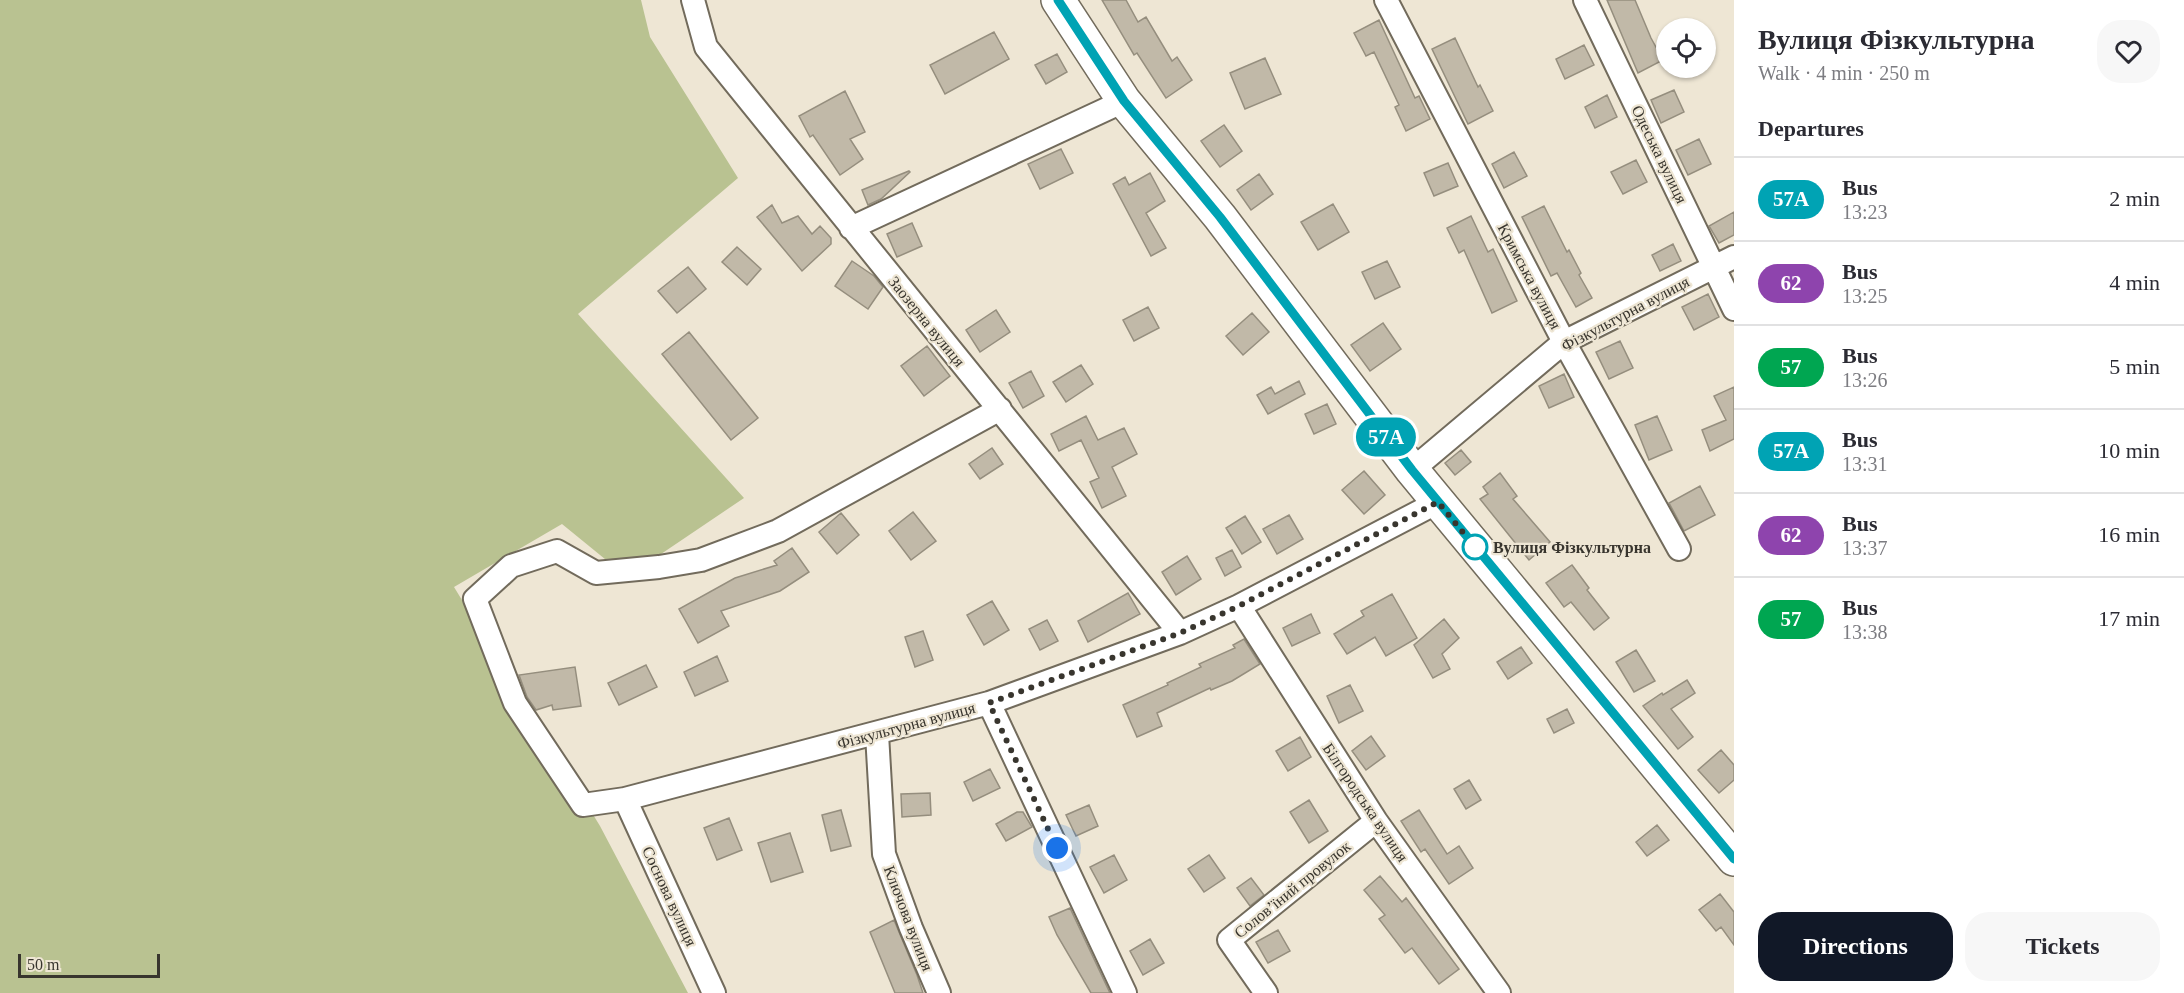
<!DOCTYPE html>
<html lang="en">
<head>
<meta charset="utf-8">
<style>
  body { margin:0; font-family:Georgia,serif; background:#f7f7f7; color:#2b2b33; height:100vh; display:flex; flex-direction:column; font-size:22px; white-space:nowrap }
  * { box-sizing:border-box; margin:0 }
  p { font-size:20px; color:#7c7c81 }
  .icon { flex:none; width:33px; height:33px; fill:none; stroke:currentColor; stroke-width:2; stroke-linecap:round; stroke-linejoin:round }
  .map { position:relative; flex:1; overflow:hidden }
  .drawer { display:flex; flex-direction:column; background:#fff; width:450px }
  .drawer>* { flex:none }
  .badge { padding:0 12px; border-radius:20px; font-size:21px; line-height:39px }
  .buttons { position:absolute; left:1656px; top:18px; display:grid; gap:12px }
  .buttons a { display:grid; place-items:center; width:60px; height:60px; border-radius:50%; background:#fff; box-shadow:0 2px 4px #0004; font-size:30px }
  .scale { position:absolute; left:18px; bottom:15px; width:142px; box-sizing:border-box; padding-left:6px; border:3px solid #38352e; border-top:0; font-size:16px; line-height:21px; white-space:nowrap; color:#38352e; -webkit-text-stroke:4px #eee6d4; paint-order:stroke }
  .you { position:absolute; width:30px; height:30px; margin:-15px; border:4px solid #fff; border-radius:50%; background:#1a73e8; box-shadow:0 0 0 9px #1a73e833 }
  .map>.badge { position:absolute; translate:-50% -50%; box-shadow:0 0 0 3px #fff }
  h2 { padding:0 24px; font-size:22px; line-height:54px }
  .round { display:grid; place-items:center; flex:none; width:63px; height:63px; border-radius:24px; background:#f7f7f7 }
  .overview { display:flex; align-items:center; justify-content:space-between; height:102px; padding:0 24px }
  h1 { font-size:28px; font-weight:600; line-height:45px }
  .primary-button { display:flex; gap:12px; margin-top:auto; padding:12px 24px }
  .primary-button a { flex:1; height:69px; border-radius:24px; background:#111827; color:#fff; font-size:24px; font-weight:600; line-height:69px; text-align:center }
  .primary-button a+a { background:#f7f7f7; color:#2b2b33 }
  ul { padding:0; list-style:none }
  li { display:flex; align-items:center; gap:18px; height:84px; padding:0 24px; border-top:2px solid #e1e1e2 }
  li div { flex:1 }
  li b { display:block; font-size:22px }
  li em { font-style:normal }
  li .badge { min-width:66px; font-weight:700; text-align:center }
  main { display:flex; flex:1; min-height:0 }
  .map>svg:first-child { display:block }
</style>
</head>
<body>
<main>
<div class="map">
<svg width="1734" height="993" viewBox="0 0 1734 993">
  <rect width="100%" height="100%" fill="#eee6d4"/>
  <!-- green -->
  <path fill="#b9c291" d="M0,0H641L650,37L738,178L578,314L744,498L627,577L562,524L454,587L600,826L688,993H0Z"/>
  <!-- building -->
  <path fill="#c1b9a8" stroke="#958e7e" stroke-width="1.5" d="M1102,0H1126L1138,22L1146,17L1172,61L1177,57L1192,80L1166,98L1137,53L1134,55Z
    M1607,0H1635L1651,38L1663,60L1638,73Z
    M1379,20L1415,98L1419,96L1430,119L1406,131L1395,107L1399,105L1374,52L1366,56L1354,33Z
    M994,32L1009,59L945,94L930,65Z
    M1455,38L1478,87L1480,85L1493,111L1468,124L1432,49Z
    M1584,45L1594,65L1565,79L1556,59Z
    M1057,54L1067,72L1046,84L1035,65Z
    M1265,58L1281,94L1245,109L1230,73Z
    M1674,90L1684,112L1661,123L1651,100Z
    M845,91L865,132L850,139L863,159L840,175L813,135L810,137L799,116Z
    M1607,95L1617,117L1595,128L1585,107Z
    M1224,125L1242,151L1220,167L1201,141Z
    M1699,139L1711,164L1688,175L1676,150Z
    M1061,149L1073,173L1040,189L1028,164Z
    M1514,152L1527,176L1504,188L1492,164Z
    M1636,160L1647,182L1623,194L1611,172Z
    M1448,163L1458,186L1434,196L1424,173Z
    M909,171L910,172L881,199L868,205L862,190Z
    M1150,173L1165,201L1146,213L1166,248L1151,256L1113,184L1125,177L1129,185Z
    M1259,174L1273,194L1251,210L1237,190Z
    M1333,204L1349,232L1318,250L1301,222Z
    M772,205L782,223L798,216L812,234L820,226L831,238V244L802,271L757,217Z
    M1544,206L1567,252L1569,250L1581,273L1579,275L1592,298L1576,307L1557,273L1551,276L1522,217Z
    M1734,212V235L1719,243L1709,226Z
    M1471,216L1488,252L1493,249L1517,301L1492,313L1464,250L1459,253L1447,228Z
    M912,223L922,246L897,257L887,234Z
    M1673,244L1681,261L1660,271L1652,255Z
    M737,247L761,269L747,285L722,262Z
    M852,261L874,276L883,287L868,309L835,286Z
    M1387,261L1400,287L1375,299L1362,272Z
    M688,267L706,289L677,313L658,291Z
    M1708,294L1719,317L1694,330L1682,307Z
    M1148,307L1159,328L1134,341L1123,320Z
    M996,310L1010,332L980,352L966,330Z
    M1252,313L1269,332L1243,355L1226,336Z
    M1383,323L1401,349L1370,371L1351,345Z
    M689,332L758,418L731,440L662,354Z
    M1620,341L1633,368L1609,379L1596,352Z
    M927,346L950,376L924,396L901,366Z
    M1081,365L1093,384L1066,402L1053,382Z
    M1031,371L1044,396L1023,408L1009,383Z
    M1564,374L1574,397L1549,408L1539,386Z
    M1299,381L1305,394L1268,414L1257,395L1271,387L1275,394Z
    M1734,387V439L1710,451L1702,430L1726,420L1714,396Z
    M1327,404L1336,424L1314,434L1305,414Z
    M1086,416L1098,440L1124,428L1137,454L1112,467L1126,496L1102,508L1090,482L1099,478L1081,440L1059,451L1051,434Z
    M1657,416L1672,450L1649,460L1635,425Z
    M992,448L1003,464L980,479L969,464Z
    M1461,450L1471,462L1455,475L1445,463Z
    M1364,471L1385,495L1364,514L1342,490Z
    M1500,473L1517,496L1513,499L1550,542L1529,560L1480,499L1488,494L1483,487Z
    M1700,486L1715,515L1684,531L1669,503Z
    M913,512L936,541L911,560L889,531Z
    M841,513L859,535L837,554L819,532Z
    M1289,515L1303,539L1277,554L1263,529Z
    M1245,516L1261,542L1242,554L1226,528Z
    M792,548L809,572L780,591L721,611L729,626L698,643L679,609L735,578L777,565L774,561Z
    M1232,550L1241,567L1225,576L1216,558Z
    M1187,556L1201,579L1176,595L1162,572Z
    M1572,565L1589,588L1587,590L1609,618L1594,630L1571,602L1564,607L1546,583Z
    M1128,593L1140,614L1088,642L1078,621Z
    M1392,594L1417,638L1386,656L1375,637L1347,654L1334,634L1364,616L1361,611Z
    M992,601L1009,630L984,645L967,615Z
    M1311,614L1320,633L1292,646L1283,628Z
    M1444,619L1459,638L1442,654L1450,669L1433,678L1414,645Z
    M1047,620L1058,641L1040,650L1029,629Z
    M923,631L933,660L915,667L905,637Z
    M1244,639L1260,664L1232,681L1211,690L1210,688L1157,713L1162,726L1137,737L1123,705L1168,685L1167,683L1201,667L1199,664L1235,648L1233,645Z
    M1521,647L1532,663L1508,679L1497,662Z
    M1636,650L1655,681L1634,692L1616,662Z
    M717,656L728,681L695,696L684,672Z
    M646,665L657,687L619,705L608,683Z
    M575,667L581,706L553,710L552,705L536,710L527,697L519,675Z
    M1687,680L1695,693L1671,709L1693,737L1678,749L1643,706L1662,693L1663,695Z
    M1350,685L1363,711L1339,723L1327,696Z
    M1567,709L1574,723L1554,733L1547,719Z
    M1371,736L1385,756L1366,770L1352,751Z
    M1300,737L1311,757L1288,771L1276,751Z
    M1721,750L1734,765V780L1719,793L1698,770Z
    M990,769L1000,788L973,801L964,782Z
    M1469,780L1481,800L1466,809L1454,789Z
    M930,793L931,815L902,817L901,794Z
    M1309,800L1328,831L1309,843L1290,812Z
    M1089,805L1098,826L1076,836L1066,815Z
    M841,810L851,846L831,851L822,815Z
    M1419,810L1447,854L1459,846L1473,868L1449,884L1425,849L1421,852L1401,821Z
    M1017,812H1023L1032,827L1006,841L996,824Z
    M729,818L742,850L717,860L704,828Z
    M1657,825L1669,840L1647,856L1636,842Z
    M790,833L803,872L771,882L758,843Z
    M1114,855L1127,880L1104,893L1090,867Z
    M1209,855L1225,878L1204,892L1188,869Z
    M1380,876L1402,902L1406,898L1459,969L1439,984L1412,948L1405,953L1379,919L1385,915L1364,890Z
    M1251,878L1264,895L1250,906L1237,888Z
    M1720,894L1734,912V945L1721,927L1716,931L1699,910Z
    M1070,908L1110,993H1091L1057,935L1049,917Z
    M894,920L917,975L923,993H895L870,932Z
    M1278,930L1290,951L1268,963L1256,942Z
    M1150,939L1164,963L1143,975L1130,951Z"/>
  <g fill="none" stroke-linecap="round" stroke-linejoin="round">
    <!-- street casing -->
    <g stroke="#726b5c" stroke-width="26">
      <path id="street" d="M693,0L706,47L1180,633
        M1386,0L1564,342L1679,549
        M1585,0L1734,309
        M851,228L1124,101
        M1000,409L778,531L701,560L659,567L596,573L557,551L511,566L475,599L515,703L583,805L625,799L989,703L1180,633L1239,606L1438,502
        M1412,470L1564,342L1734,257
        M1239,606L1376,821L1499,993
        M989,703L1125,993
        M877,734L884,854L911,928L939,993
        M625,799L714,993
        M1266,993L1229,940L1376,821"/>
    </g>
    <!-- secondary casing -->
    <g stroke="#726b5c" stroke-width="36">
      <path id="secondary" d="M1058,0L1124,101L1220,217L1412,470L1734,859"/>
    </g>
    <!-- street -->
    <use href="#street" stroke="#fff" stroke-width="22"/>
    <!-- secondary -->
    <use href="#secondary" stroke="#fff" stroke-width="33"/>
  </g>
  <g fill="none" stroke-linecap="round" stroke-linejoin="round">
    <!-- line casing -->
    <g stroke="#fff" stroke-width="14">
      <path id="line" d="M1058,0L1124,101L1220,217L1412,470L1734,859"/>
    </g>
    <!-- line -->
    <use href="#line" stroke="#00a3b4" stroke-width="9"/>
    <!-- walk -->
    <path stroke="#38352e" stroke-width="6" stroke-dasharray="0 10.8" d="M1057,848L989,703L1180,633L1239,606L1438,502L1475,547"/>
  </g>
  <!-- markers -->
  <circle fill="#fff" stroke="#00a3b4" stroke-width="3" cx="1475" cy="547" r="12"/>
  <g text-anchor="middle" stroke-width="4.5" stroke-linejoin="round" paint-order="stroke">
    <!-- street labels -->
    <g font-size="16" fill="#38352e" stroke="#eee6d4">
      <text transform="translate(1660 154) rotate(64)" y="6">Одеська вулиця</text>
      <text transform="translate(1530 276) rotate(62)" y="6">Кримська вулиця</text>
      <text transform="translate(1625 313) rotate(-28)" y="6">Фізкультурна вулиця</text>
      <text transform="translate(927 321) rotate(51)" y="6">Заозерна вулиця</text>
      <text transform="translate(906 725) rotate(-15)" y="6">Фізкультурна вулиця</text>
      <text transform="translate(1366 802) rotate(56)" y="6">Білгородська вулиця</text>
      <text transform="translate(1292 889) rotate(-39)" y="6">Соловʼїний провулок</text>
      <text transform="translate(670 896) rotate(65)" y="6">Соснова вулиця</text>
      <text transform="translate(909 918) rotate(69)" y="6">Ключова вулиця</text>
    </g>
    <!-- stop labels -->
    <g font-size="16" font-weight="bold" fill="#38352e" stroke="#eee6d4" text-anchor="start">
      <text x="1493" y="553">Вулиця Фізкультурна</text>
    </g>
  </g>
</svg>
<div class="buttons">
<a><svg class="icon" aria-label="locate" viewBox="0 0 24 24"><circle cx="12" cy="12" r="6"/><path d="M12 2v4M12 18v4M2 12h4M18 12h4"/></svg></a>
</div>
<div class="scale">50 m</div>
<div class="you" style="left:1057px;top:848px"></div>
<b class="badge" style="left:1386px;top:437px;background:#00a3b4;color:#fff">57А</b>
</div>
<section class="drawer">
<div class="overview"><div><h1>Вулиця Фізкультурна</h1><p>Walk · 4 min · 250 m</p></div><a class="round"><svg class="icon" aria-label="heart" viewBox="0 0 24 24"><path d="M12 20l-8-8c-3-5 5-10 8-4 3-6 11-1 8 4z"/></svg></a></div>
<h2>Departures</h2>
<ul>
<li><span class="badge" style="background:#00a3b4;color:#fff">57А</span><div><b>Bus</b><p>13:23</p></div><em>2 min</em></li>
<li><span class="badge" style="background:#8e44ad;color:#fff">62</span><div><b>Bus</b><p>13:25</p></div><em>4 min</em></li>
<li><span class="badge" style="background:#00a651;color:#fff">57</span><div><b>Bus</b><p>13:26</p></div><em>5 min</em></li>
<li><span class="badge" style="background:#00a3b4;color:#fff">57А</span><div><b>Bus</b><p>13:31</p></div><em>10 min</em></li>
<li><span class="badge" style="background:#8e44ad;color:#fff">62</span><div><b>Bus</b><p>13:37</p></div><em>16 min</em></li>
<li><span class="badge" style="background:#00a651;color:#fff">57</span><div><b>Bus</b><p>13:38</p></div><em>17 min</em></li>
</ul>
<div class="primary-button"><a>Directions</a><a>Tickets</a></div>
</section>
</main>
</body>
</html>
